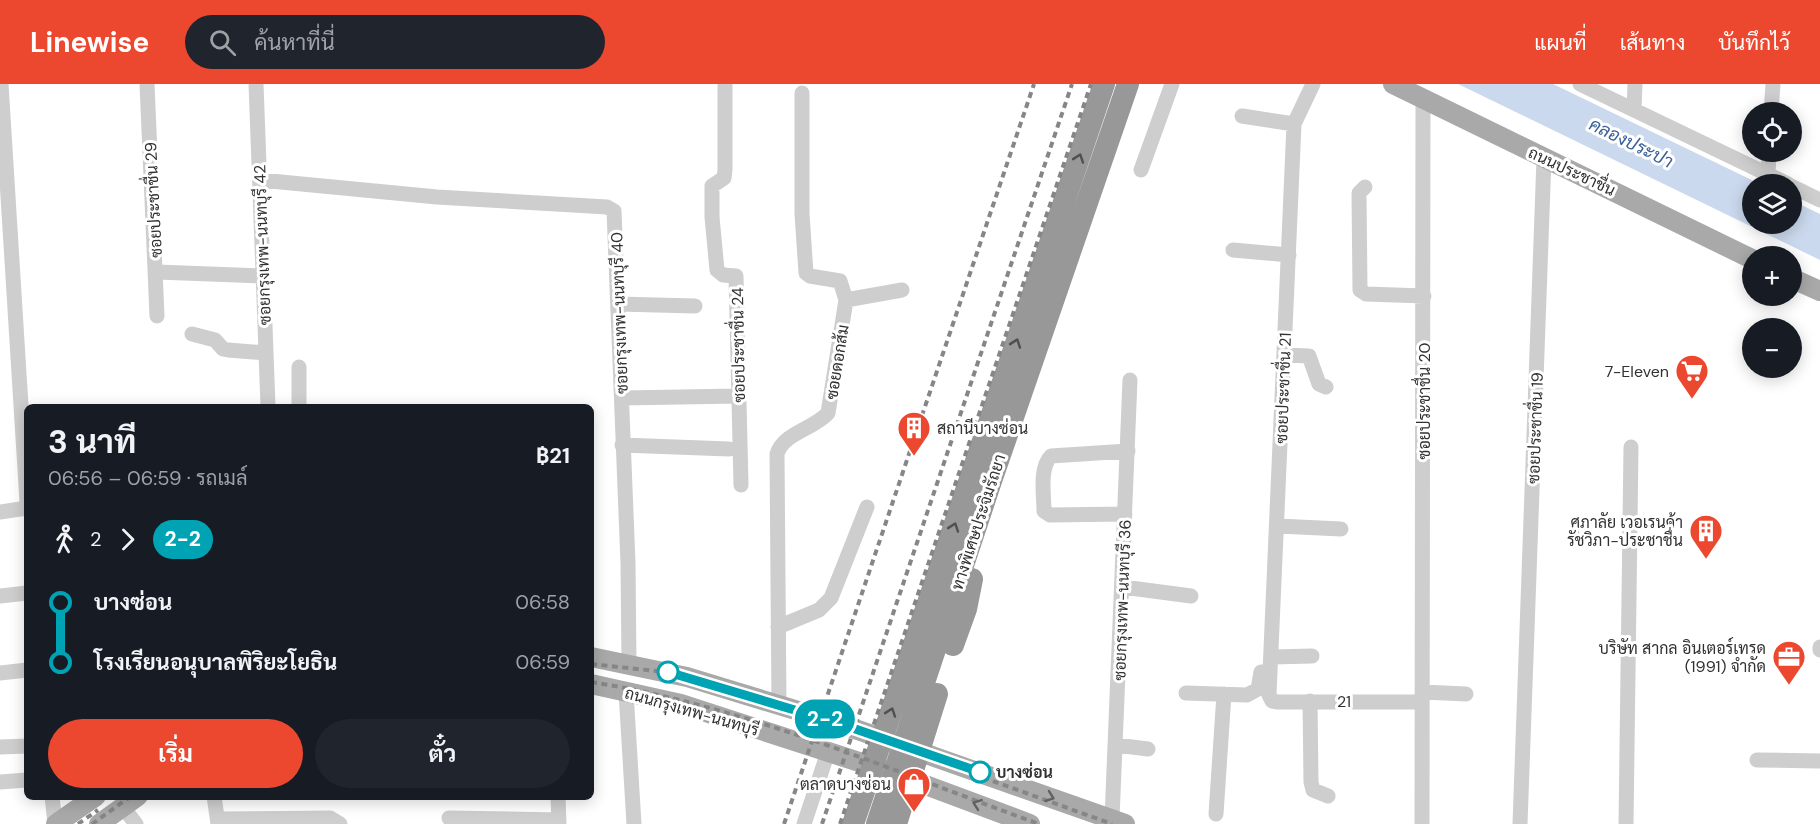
<!DOCTYPE html>
<html lang="th">
<head>
<meta charset="utf-8">
<style>
  body { margin:0; font-family:"DM Sans",Sarabun,sans-serif; background:#20242c; color:#f1f3f6; height:100vh; display:flex; flex-direction:column; font-size:22px; white-space:nowrap }
  * { box-sizing:border-box; margin:0 }
  p { font-size:20px; color:#9ea1a6 }
  .icon { flex:none; width:33px; height:33px; fill:none; stroke:currentColor; stroke-width:2; stroke-linecap:round; stroke-linejoin:round }
  .map { position:relative; flex:1; overflow:hidden }
  .side { position:absolute; left:24px; top:320px; width:570px; height:396px; display:flex; flex-direction:column; background:#171b24; border-radius:9px; box-shadow:0 3px 15px #0003 }
  .side>* { flex:none }
  .badge { padding:0 12px; border-radius:20px; font-size:21px; line-height:39px }
  .tools { position:absolute; left:1742px; top:18px; display:grid; gap:12px }
  .tools a { display:grid; place-items:center; width:60px; height:60px; border-radius:50%; background:#171b24; box-shadow:0 3px 15px #0003; font-size:30px }
  .map>.badge { position:absolute; translate:-50% -50%; box-shadow:0 0 0 3px #fff }
  .legs { display:flex; align-items:center; gap:9px; height:66px; padding:0 24px; font-size:20px }
  .legs p { margin-inline-start:auto }
  .summary { display:flex; align-items:center; justify-content:space-between; height:102px; padding:0 24px }
  h1 { font-size:33px; font-weight:700; line-height:45px }
  .primary-button { display:flex; gap:12px; margin-top:auto; padding:12px 24px }
  .primary-button a { flex:1; height:69px; border-radius:36px; background:#ec472f; color:#fff; font-size:24px; font-weight:700; line-height:69px; text-align:center }
  .primary-button a+a { background:#20242c; color:#f1f3f6 }
  ul { padding:0 24px; list-style:none }
  li { display:flex; align-items:center; gap:21px; height:60px; font-size:22px }
  li i { display:grid; place-items:center; width:9px; height:100%; margin:0 8px; background:currentColor }
  li i::after { content:''; width:15px; height:15px; margin:-8px; border:4px solid; border-radius:50%; background:#171b24 }
  li p { margin-inline-start:auto }
  li:first-child i { background:linear-gradient(#0000 50%,currentColor 0) }
  li:last-child i { background:linear-gradient(currentColor 50%,#0000 0) }
  header { display:flex; align-items:center; gap:36px; box-sizing:border-box; height:84px; padding:0 30px; background:#ec472f; color:#fff }
  header strong { font-size:28px }
  nav { display:flex; gap:33px; margin-inline-start:auto; font-size:21px }
  .search { width:420px; height:54px; background:#20242c; display:flex; align-items:center; gap:15px; box-sizing:border-box; padding:0 21px; border-radius:33px; color:#9ea1a6; font-size:22px }
  .map>svg:first-child { display:block }
</style>
</head>
<body>
<header>
<strong>Linewise</strong>
<div class="search"><svg class="icon" aria-label="search" viewBox="0 0 24 24"><circle cx="10" cy="10" r="6"/><path d="M15 15l6 6"/></svg>ค้นหาที่นี่</div>
<nav><a>แผนที่</a><a>เส้นทาง</a><a>บันทึกไว้</a></nav>
</header>
<div class="map">
<svg width="1820" height="740" viewBox="0 0 1820 740">
  <rect width="100%" height="100%" fill="#fff"/>
  <!-- water -->
  <path fill="#cbd9ee" d="M1458,0H1553L1760,100H1752V140H1791V116L1820,130V176Z"/>
  <g fill="none" stroke-linecap="round" stroke-linejoin="round">
    <!-- minor -->
    <path stroke="#cecece" stroke-width="15" d="M1,0L27,418
      M147,0L157,232
      M256,0L268,322
      M725,0V86L724,94L712,102V133L717,186L723,191L736,192L741,401
      M1313,0L1294,40L1269,611L1272,617L1278,618H1422
      M1580,0L1788,100
      M1634,26L1635,0
      M1771,28L1773,0
      M1242,32L1294,40
      M1141,86L1172,0
      M1768,91L1769,68
      M260,96L437,113L607,123L614,127L628,479L629,580
      M1791,102L1820,116
      M1365,103L1359,109L1360,206L1366,210L1424,212
      M1233,166L1289,171
      M157,188L263,192
      M846,216L902,206
      M618,220L695,222
      M192,250L215,256L223,265L228,266L266,269
      M1285,271L1309,272L1319,300L1326,303
      M622,314L739,312
      M299,322V283
      M622,361L729,365
      M0,428L27,424
      M1125,430L1050,431L1044,427C1044,411 1039,384 1051,372L1128,367
      M1278,442L1341,445
      M1123,503L1191,512
      M0,512L27,509
      M778,543L819,526L831,514L867,423
      M1820,563V566
      M1272,573L1312,572
      M0,589L27,586
      M626,608L634,740
      M1423,608L1466,610
      M1186,609L1247,611L1258,605L1261,588H1267
      M1310,617L1311,698L1313,706L1328,712
      M779,621L777,370C783,349 814,345 828,329L846,216L840,197L810,192L806,189L802,130V9
      M1116,661L1148,665
      M0,663L27,662
      M1757,676L1820,677
      M0,698L27,696
      M52,712L55,740
      M214,712L218,740
      M558,712L559,740
      M123,723L136,740
      M1216,730L1224,610
      M449,734L558,736
      M218,735L330,734L340,740
      M1112,735L1130,296
      M804,740L828,668
      M1422,740L1423,16
      M1520,740L1544,74
      M1626,740L1631,363"/>
    <!-- major -->
    <path stroke="#a9a9a9" stroke-width="20" d="M1393,0L1752,175
      M1791,194L1820,207
      M591,573L687,593L838,639L1125,740
      M591,600L681,620L896,690L1030,740
      M56,740L96,712
      M99,740L138,712"/>
    <!-- highway -->
    <path stroke="#989898" stroke-width="22" d="M953,561L966,525L972,495
      M853,740L1104,0
      M877,740L992,394L1128,0
      M896,740L937,610"/>
    <!-- rail -->
    <path stroke="#868686" stroke-width="4" stroke-dasharray="6 4.5" stroke-linecap="butt" d="M591,580L656,587L782,621L1112,740
      M591,598C746,622 892,687 1039,740
      M78,740L98,726
      M92,740L131,712
      M784,740L1034,0
      M822,740L1072,0
      M840,740L1091,0"/>
  </g>
  <!-- one-way arrows -->
  <defs><path id="oneway-chevron" d="M-2-3.5L2.5 0L-2 3.5" fill="none" stroke-width="1.6" stroke-linecap="round" stroke-linejoin="round" transform="scale(1.5)"/></defs>
  <g stroke="#505050">
    <use href="#oneway-chevron" transform="translate(1079 74) rotate(-71)"/>
    <use href="#oneway-chevron" transform="translate(1016 259) rotate(-71)"/>
    <use href="#oneway-chevron" transform="translate(954 443) rotate(-71)"/>
    <use href="#oneway-chevron" transform="translate(891 628) rotate(-71)"/>
  </g>
  <g stroke="#616161">
    <use href="#oneway-chevron" transform="translate(1050 713) rotate(20)"/>
    <use href="#oneway-chevron" transform="translate(977 720) rotate(-160)"/>
  </g>
  <g fill="none" stroke-linecap="round" stroke-linejoin="round">
    <!-- line-1 casing -->
    <g stroke="#fff" stroke-width="14">
      <path id="line-1" d="M668,588L838,639L980,688"/>
    </g>
    <!-- line-1 -->
    <use href="#line-1" stroke="#00a3b4" stroke-width="9"/>
  </g>
  <!-- icons -->
  <defs>
    <g id="supermarket-pin" transform="scale(1.725)"><path d="M0 17L-7.5 6A9.5 9.5 0 1 1 7.5 6Z" fill="#ec472f" stroke="#fff"/><path d="M-6-5.5h2.5l.6 2H6L4.5 2H-2.5L-4.4-4H-6ZM-1.5 3.2a1.3 1.3 0 1 0 .1 0ZM3 3.2a1.3 1.3 0 1 0 .1 0Z" fill="#fff"/></g>
    <g id="building-pin" transform="scale(1.725)"><path d="M0 17L-7.5 6A9.5 9.5 0 1 1 7.5 6Z" fill="#ec472f" stroke="#fff"/><path d="M-4-6H4V6H1V3H-1V6H-4ZM-2.5-4.3h1.7v1.8h-1.7ZM.8-4.3h1.7v1.8H.8ZM-2.5-1h1.7V.8h-1.7ZM.8-1h1.7V.8H.8Z" fill="#fff"/></g>
    <g id="office-pin" transform="scale(1.725)"><path d="M0 17L-7.5 6A9.5 9.5 0 1 1 7.5 6Z" fill="#ec472f" stroke="#fff"/><path d="M-6-3h4V-5.5h4V-3h4V5H-6ZM-1-4.5V-3h2v-1.5ZM-6 0V1H6V0Z" fill="#fff"/></g>
    <g id="shop-pin" transform="scale(1.725)"><path d="M0 17L-7.5 6A9.5 9.5 0 1 1 7.5 6Z" fill="#ec472f" stroke="#fff"/><path d="M-5-2.5h2.3a2.7 3.5 0 0 1 5.4 0H5L5.5 6h-11ZM-1.5-2.5h3a1.5 2.3 0 0 0-3 0Z" fill="#fff"/></g>
  </defs>
  <g fill-rule="evenodd">
    <use href="#supermarket-pin" x="1692" y="287"/>
    <use href="#building-pin" x="914" y="344"/>
    <use href="#building-pin" x="1706" y="447"/>
    <use href="#office-pin" x="1789" y="573"/>
    <use href="#shop-pin" x="914" y="700"/>
  </g>
  <!-- markers -->
  <g fill="#fff" stroke="#00a3b4" stroke-width="3">
    <circle cx="668" cy="588" r="10"/>
    <circle cx="980" cy="688" r="10"/>
  </g>
  <g text-anchor="middle" stroke-width="6" stroke-linejoin="round" paint-order="stroke">
    <!-- street labels -->
    <g font-size="16" fill="#313131" stroke="#fff">
      <text transform="translate(1572 87) rotate(25)" y="6">ถนนประชาชื่น</text>
      <text transform="translate(153 116) rotate(-93)" y="6">ซอยประชาชื่น 29</text>
      <text transform="translate(262 161) rotate(-92)" y="6">ซอยกรุงเทพ-นนทบุรี 42</text>
      <text transform="translate(619 229) rotate(-92)" y="6">ซอยกรุงเทพ-นนทบุรี 40</text>
      <text transform="translate(738 261) rotate(-91)" y="6">ซอยประชาชื่น 24</text>
      <text transform="translate(837 278) rotate(-81)" y="6">ซอยดอกส้ม</text>
      <text transform="translate(1283 304) rotate(-88)" y="6">ซอยประชาชื่น 21</text>
      <text transform="translate(1424 317) rotate(-90)" y="6">ซอยประชาชื่น 20</text>
      <text transform="translate(1535 344) rotate(-88)" y="6">ซอยประชาชื่น 19</text>
      <text transform="translate(978 438) rotate(-72)" y="6">ทางพิเศษประจิมรัถยา</text>
      <text transform="translate(1122 516) rotate(-88)" y="6">ซอยกรุงเทพ-นนทบุรี 36</text>
      <text x="1344" y="623">21</text>
      <text transform="translate(692 627) rotate(16)" y="6">ถนนกรุงเทพ-นนทบุรี</text>
    </g>
    <!-- poi labels -->
    <g font-size="16" fill="#313131" stroke="#fff" text-anchor="end">
      <text x="1669" y="293">7-Eleven</text>
      <text x="937" y="350" text-anchor="start">สถานีบางซ่อน</text>
      <text x="1683" y="444">ศุภาลัย เวอเรนด้า<tspan x="1683" dy="18">รัชวิภา-ประชาชื่น</tspan></text>
      <text x="1766" y="570">บริษัท สากล อินเตอร์เทรด<tspan x="1766" dy="18">(1991) จำกัด</tspan></text>
      <text x="891" y="706">ตลาดบางซ่อน</text>
    </g>
    <!-- stop labels -->
    <g font-size="16" font-weight="bold" fill="#313131" stroke="#fff" text-anchor="start">
      <text x="996" y="694">บางซ่อน</text>
    </g>
    <!-- water labels -->
    <g font-size="18" font-style="italic" fill="#3b6197" stroke="#fff">
      <text transform="translate(1631 59) rotate(26)" y="6">คลองประปา</text>
    </g>
  </g>
</svg>
<div class="tools">
<a><svg class="icon" aria-label="locate" viewBox="0 0 24 24"><circle cx="12" cy="12" r="6"/><path d="M12 2v4M12 18v4M2 12h4M18 12h4"/></svg></a>
<a><svg class="icon" aria-label="layers" viewBox="0 0 24 24"><path d="M12 4l9 5-9 5-9-5zM3 14l9 5 9-5"/></svg></a>
<a>+</a>
<a>−</a>
</div>
<b class="badge" style="left:825px;top:635px;background:#00a3b4;color:#fff">2-2</b>
<section class="side">
<div class="summary"><div><h1>3 นาที</h1><p>06:56 – 06:59 · รถเมล์</p></div><b>฿21</b></div>
<div class="legs"><svg class="icon" aria-label="walk" viewBox="0 0 24 24"><circle cx="13" cy="4" r="2"/><path d="M13 8l-2 6 4 7M11 14l-3 7M7 12l3-4h3l4 4"/></svg>2<svg class="icon" aria-label="forward" viewBox="0 0 24 24"><path d="M9 5l7 7-7 7"/></svg><b class="badge" style="background:#00a3b4;color:#fff">2-2</b></div>
<ul>
<li><i style="color:#00a3b4"></i><b>บางซ่อน</b><p>06:58</p></li>
<li><i style="color:#00a3b4"></i><b>โรงเรียนอนุบาลพิริยะโยธิน</b><p>06:59</p></li>
</ul>
<div class="primary-button"><a>เริ่ม</a><a>ตั๋ว</a></div>
</section>
</div>
</body>
</html>
